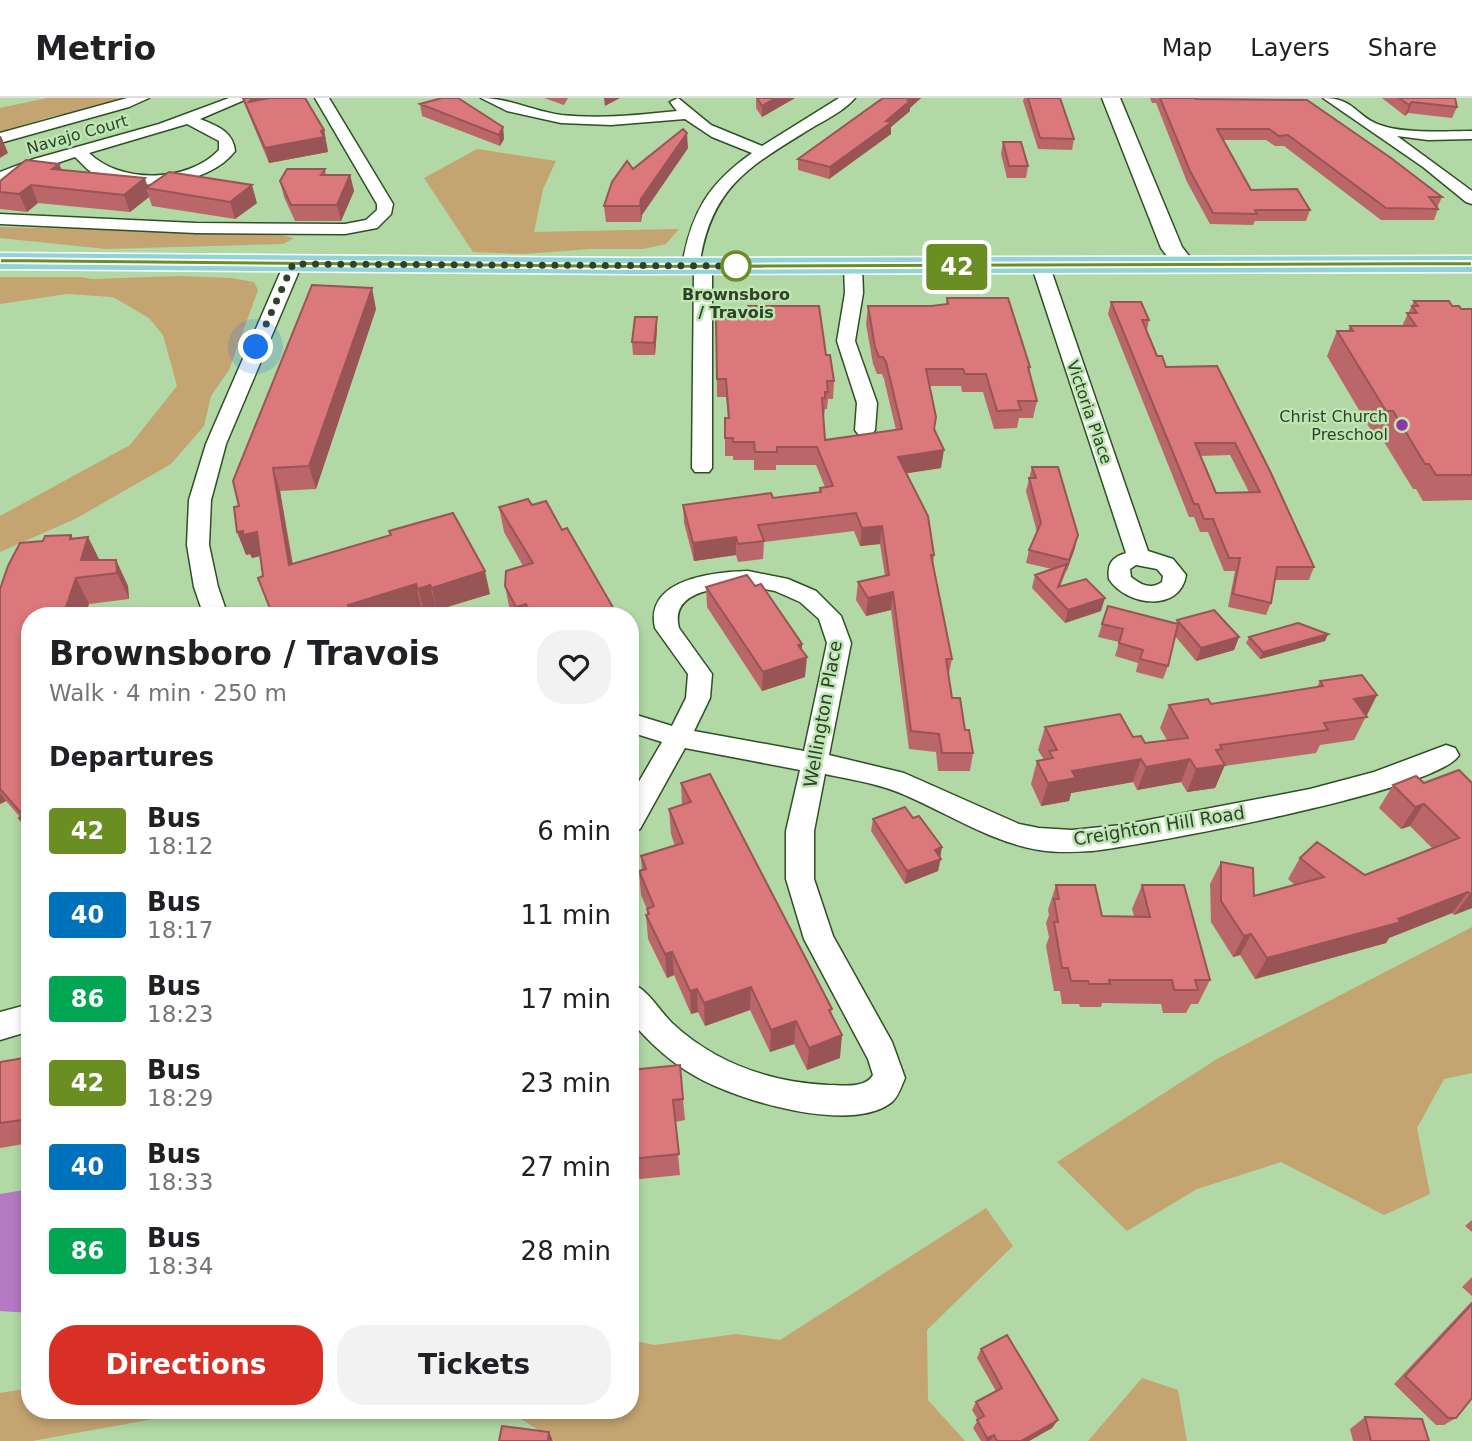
<!DOCTYPE html>
<html lang="en">
<head>
<meta charset="utf-8">
<style>
  body { margin:0; font-family:"DejaVu Sans",sans-serif; background:#f2f2f2; color:#202124; height:100vh; display:flex; flex-direction:column; font-size:26px; white-space:nowrap }
  * { box-sizing:border-box; margin:0 }
  p { font-size:23px; color:#757577 }
  .icon { flex:none; width:38px; height:38px; fill:none; stroke:currentColor; stroke-width:2; stroke-linecap:round; stroke-linejoin:round }
  .map { position:relative; flex:1; overflow:hidden }
  .panel { position:absolute; left:21px; top:509px; width:618px; height:812px; display:flex; flex-direction:column; background:#fff; border-radius:28px; box-shadow:0 4px 10px #0003 }
  .panel>* { flex:none }
  .badge { padding:0 14px; border-radius:5px; font-size:24px; line-height:46px }
  .you { position:absolute; width:35px; height:35px; margin:-18px; border:5px solid #fff; border-radius:50%; background:#1a73e8; box-shadow:0 0 0 10px #1a73e833 }
  .map>.badge { position:absolute; translate:-50% -50%; box-shadow:0 0 0 4px #fff }
  h2 { padding:0 28px; font-size:26px; line-height:63px }
  .round { display:grid; place-items:center; flex:none; width:74px; height:74px; border-radius:28px; background:#f2f2f2 }
  .summary { display:flex; align-items:center; justify-content:space-between; height:119px; padding:0 28px }
  h1 { font-size:33px; font-weight:700; line-height:52px }
  .cta { display:flex; gap:14px; margin-top:auto; padding:14px 28px }
  .cta a { flex:1; height:80px; border-radius:28px; background:#d93025; color:#fff; font-size:28px; font-weight:700; line-height:80px; text-align:center }
  .cta a+a { background:#f2f2f2; color:#202124 }
  ul { padding:0; list-style:none }
  li { display:flex; align-items:center; gap:21px; height:84px; padding:0 28px }
  li div { flex:1 }
  li b { display:block; font-size:26px }
  li em { font-style:normal }
  li .badge { min-width:77px; font-weight:700; text-align:center }
  header { display:flex; align-items:center; gap:42px; box-sizing:border-box; height:98px; padding:0 35px; background:#fff; border-bottom:2px solid #e0e0e0 }
  header strong { font-size:33px }
  nav { display:flex; gap:38px; margin-inline-start:auto; font-size:24px }
  .map>svg:first-child { display:block }
</style>
</head>
<body>
<header>
<strong>Metrio</strong>
<nav><a>Map</a><a>Layers</a><a>Share</a></nav>
</header>
<div class="map">
<svg width="1472" height="1343" viewBox="0 0 1472 1343">
  <rect width="100%" height="100%" fill="#b1d8a5"/>
  <!-- green -->
  <path fill="#c4a471" d="M47,0H132L102,10L53,18L0,34V10Z
    M477,51L556,63L543,91L534,134L679,131L666,146L643,151H590L523,156L473,154L424,80Z
    M0,129L277,136L294,140L283,146L106,151L0,140Z
    M180,178L231,180L254,184L258,192L229,272L211,298L204,328L171,366L75,421L0,454V418L130,347L177,288L163,237L149,220L113,199L67,196L0,206V179H80L93,181Z
    M1472,829V975L1444,981L1417,1030L1430,1096L1384,1117L1281,1064L1197,1091L1127,1133L1057,1064L1217,961Z
    M986,1110L1013,1148L927,1232L928,1302L965,1343H555L509,1313L630,1312V1242L655,1247L736,1236L780,1242Z
    M1142,1280L1178,1292L1187,1343H1088Z
    M30,1290V1312L198,1313L32,1343H0V1295Z"/>
  <!-- water -->
  <path fill="#b379c3" d="M30,1091V1215L0,1213V1096Z"/>
  <g fill="none" stroke-linecap="round" stroke-linejoin="round">
    <!-- minor casing -->
    <g stroke="#2e5024" stroke-width="3">
      <path id="minor" d="M127,0H149L129,9L0,45V35Z
        M229,0H249L200,21C217,28 233,33 235,53C208,89 129,96 91,74C85,70 80,63 75,59L0,84V74L34,61L159,26ZM187,26L219,43V52C187,85 121,86 89,55Z
        M315,0H329L393,106L391,116L377,130L345,136L196,135L0,126V116L196,125L345,126L366,122L377,112V106Z
        M481,0C509,0 533,13 561,17C600,21 639,17 677,13L670,4L678,0L711,27L762,48L839,0H855C844,13 825,22 810,31C750,68 712,88 700,163L709,164L712,168V370L709,374H695L692,370L694,172H685L682,168C691,115 708,86 752,55L712,39L685,21L611,27L561,25L507,13Z
        M1323,0C1355,0 1355,18 1380,27C1403,36 1447,33 1472,33V41L1428,42L1397,38L1472,93V106L1466,104L1423,69Z
        M293,161L302,166L226,346L211,402L209,447L218,489L228,518H204L194,489L187,447L189,402L206,346L284,166Z
        M853,164L862,169L863,195L855,243L877,305L875,332L872,336H858L855,332L857,305L837,243L845,195L844,169Z
        M1041,164L1050,169L1148,453L1173,461L1186,477C1180,515 1126,508 1109,481C1107,466 1112,459 1126,455L1032,169ZM1136,467L1157,471L1163,478L1162,484C1151,492 1141,487 1131,479L1130,471Z
        M748,473L788,481L816,493L841,518L851,545L829,657L904,675L1019,726L1039,730L1072,732L1122,727L1310,691L1374,674L1446,647L1455,650L1459,657C1439,693 1144,747 1092,753C1075,754 1057,755 1039,752C991,744 951,717 907,698C881,686 853,682 825,676L814,733V781L833,838L892,944L905,980C902,987 898,999 892,1004C851,1037 736,1002 695,978C670,964 649,944 630,922V885C648,891 658,911 672,925C715,965 770,984 828,987C842,987 865,991 873,977L868,961L804,841L786,781V733L800,672L685,650L640,731L630,734V699L662,644L630,634V615L672,628L686,600L688,576L655,530C644,480 716,474 748,473ZM748,488L775,493L800,504L819,521L827,545L804,653L694,633L710,600L712,576L679,530C669,491 723,489 748,488Z
        M30,906V933L0,942V914Z"/>
    </g>
    <!-- tertiary casing -->
    <g stroke="#2e5024" stroke-width="3">
      <path id="tertiary" d="M1102,0H1120L1182,149L1197,168L1194,173H1178L1161,150Z"/>
    </g>
    <!-- primary casing -->
    <g stroke="#fff" stroke-width="3">
      <path id="primary" d="M0,155L630,160L1472,158V174L630,176L0,171Z"/>
    </g>
    <!-- minor -->
    <use href="#minor" fill="#fff" fill-rule="evenodd"/>
    <!-- tertiary -->
    <use href="#tertiary" fill="#fff" fill-rule="evenodd"/>
    <!-- primary -->
    <use href="#primary" fill="#90d4d6" fill-rule="evenodd"/>
  </g>
  <!-- wall -->
  <path fill="#bb676a" fill-rule="evenodd" d="M242,0H305L324,32L328,54L269,65Z
    M544,0H568L564,7Z
    M756,0H795L762,19L756,10Z
    M883,0H921L910,10V13L891,29V36L829,81L798,72V61Z
    M1024,0H1060L1074,41L1072,52L1038,51L1023,3Z
    M1150,0L1307,2L1442,99L1437,110L1438,111L1434,122H1381L1284,48H1275L1266,42H1223L1251,92L1310,112L1306,123H1255L1253,127L1210,126L1187,84L1156,5H1152Z
    M1382,0H1455L1457,9L1452,20L1408,15L1405,18Z
    M420,6L503,29L504,41L500,48L422,18Z
    M1003,44L1028,68L1026,80H1007L1001,56Z
    M688,50L642,117L641,124H606L604,108L633,71Z
    M59,66L62,72L148,89L257,105L235,121L152,108L149,99L130,114L38,105L27,114L0,111V83Z
    M325,71L326,77H350L354,93L341,123H295L284,99L280,83Z
    M947,200L1030,269L1029,274L1037,303L1033,320H1019L1017,330L994,331L983,294H962L961,288H930L936,319L934,332L941,370L906,375L934,457L933,467L952,561L948,579L952,600L965,632L973,655L970,673H938L936,654L909,651L891,512L866,518L856,502L858,484L885,478L880,446L860,448L854,433L764,444L763,461L738,464L736,457L694,463L684,425L683,407L773,400L819,394L820,390L825,389L816,367H776V372H754V362H733V358H725V320H728L726,299H717L716,221L826,257L834,283L833,301H828L827,311H825L824,318H823L825,342L896,332L884,281L882,276H877L873,266L866,226L868,208H931L946,206Z
    M1414,203L1452,208L1461,211H1472V402L1423,403L1416,391H1413L1381,339H1375L1327,258L1337,233H1348L1350,228H1402Z
    M1111,204L1149,222L1147,232L1157,258L1166,269L1217,268L1314,469L1309,482H1275L1271,505L1266,517L1228,509L1235,473H1224L1208,434H1200L1194,419H1189L1108,216ZM1230,357L1249,394L1216,395L1200,358Z
    M376,211L316,391L280,393L293,466L390,437L389,433L490,496L437,512L436,509L424,513L421,509L391,518H272L263,478L260,458L252,460L250,456L246,457L239,408Z
    M657,219V231L655,257H633L632,244Z
    M1032,369L1075,450L1060,489L1101,513L1065,525L1032,490L1035,477L1052,471L1026,465L1029,452L1037,434L1026,393Z
    M532,407L562,432L618,518H512L510,513L505,488L523,468L504,434L499,409Z
    M71,437L73,441L88,439L99,462H116L128,488L129,501L89,506L30,518V736L19,720L20,719L6,703L0,706V491L43,443Z
    M755,488L802,546V553L805,579L762,593L707,509L706,489Z
    M1108,508L1176,525L1177,522L1239,539L1234,552L1196,563L1175,538L1168,568L1163,581L1136,574L1138,565L1115,558L1119,544L1098,539Z
    M1328,536L1325,543L1260,561L1246,545L1249,539Z
    M1320,583L1377,597L1354,642L1320,647L1316,655L1224,668L1215,690L1187,694L1181,684L1137,692L1133,684L1071,695L1069,703L1041,708L1031,686L1037,663L1044,662L1038,652L1045,629L1133,639L1145,645L1167,642L1160,630L1169,607L1211,606L1317,589Z
    M1459,672L1472,810L1454,817L1452,815L1389,840L1386,845L1255,881L1240,857L1233,859L1211,824L1210,786L1221,764L1254,798L1295,787L1288,781L1300,760L1365,777L1433,751L1410,728L1401,731L1379,710L1393,687L1424,685Z
    M681,685L832,911L831,915L840,960L807,972L794,946L770,954L750,912L705,928L698,914L691,916L674,877L667,880L648,841L646,817H647V811L641,797L639,773L642,772L641,758L675,748L671,736L669,711L682,707Z
    M873,721L940,759L941,761L938,773L905,786L871,733Z
    M1056,787L1102,818H1134L1132,811L1142,787L1210,882L1198,906H1191L1186,915H1163L1161,906L1102,905L1101,909H1080L1079,906H1062L1060,893H1054L1046,848L1049,839L1046,825L1049,817L1048,812Z
    M30,959V1045L0,1050V964Z
    M630,972L683,1001L685,1022L675,1024L680,1077L630,1082Z
    M1472,1122V1134L1465,1128Z
    M1472,1179V1198L1462,1189Z
    M1472,1203V1300L1456,1320L1444,1327H1436L1394,1286Z
    M981,1251L1052,1330L1029,1343H981L973,1330L978,1322L972,1312L976,1304L996,1293L977,1260Z
    M1365,1319L1429,1343H1353L1350,1331Z"/>
  <!-- shaded-wall -->
  <path fill="#995456" d="M253,0H270L249,4Z
    M604,0H620L605,8Z
    M776,0H795L762,19V8Z
    M910,0H921L910,10V13L891,29V36L829,81L830,69Z
    M1412,4L1408,15L1405,18L1409,7Z
    M503,29L504,41L500,48L499,37Z
    M324,32L328,54L269,65L265,50Z
    M687,35L688,50L642,117L641,124L640,108L641,101Z
    M0,38H1L8,55L0,60Z
    M59,66L66,83L52,71Z
    M350,77L354,93L341,123L337,107Z
    M145,80L148,90H146L149,99L130,114L124,97Z
    M31,87L38,105L27,114L19,96Z
    M252,87L257,105L235,121L230,104Z
    M372,190L376,211L316,391L309,368Z
    M657,219V231L655,257L654,245Z
    M944,352L941,370L896,377L898,359Z
    M273,370L280,393L296,490L289,467Z
    M882,428L880,446L860,448L862,430Z
    M243,433L257,434L265,457L252,460L250,456L246,457L237,434Z
    M71,437L82,459L88,439L101,465L89,478L70,441Z
    M1078,437L1075,450L1066,475L1069,462Z
    M736,439V457L694,463L693,445Z
    M116,462L128,488L129,501L117,475Z
    M485,473L490,496L437,512L432,490Z
    M76,480L89,506L85,518H63Z
    M416,486L421,509L391,518H346L348,507Z
    M430,487L436,509L424,513L418,491Z
    M893,494L891,512L866,518L868,500Z
    M1105,500L1101,513L1065,525L1068,512Z
    M526,506L528,518H518L516,509Z
    M1328,536L1325,543L1260,561L1263,554Z
    M1239,539L1234,552L1196,563L1201,550Z
    M802,546V561L807,559L805,579L762,593L763,574L798,547Z
    M1377,597L1366,619L1354,601Z
    M1141,661L1133,684L1071,695L1069,703L1041,708L1048,685L1072,673Z
    M1190,661L1181,684L1137,692L1146,669Z
    M1225,667L1215,690L1187,694L1196,671Z
    M0,695L6,703L0,706Z
    M1424,706L1410,728L1401,731L1415,709Z
    M942,749L938,773L905,786L907,773L935,752Z
    M1468,794L1452,815L1389,840L1386,845L1255,881L1267,860L1398,821Z
    M1472,795V810L1454,817L1470,796Z
    M1251,836L1240,857L1233,859L1244,838Z
    M672,854L674,877L667,880L665,856Z
    M751,889L750,912L705,928L704,905Z
    M697,891L698,914L691,916L690,893Z
    M796,923L794,946L770,954L771,932Z
    M842,937L840,960L807,972L809,950Z
    M1058,1322L1052,1330L1029,1343H1021Z
    M549,1334L553,1343H548Z
    M994,1337L990,1343H986L987,1340Z"/>
  <!-- building -->
  <path fill="#da787b" stroke="#995456" stroke-width="2" fill-rule="evenodd" d="M243,0H253L249,4L270,0H305L324,32L321,33L324,39L265,50Z
    M442,0H458L503,29L499,37L420,6Z
    M757,0H776L762,8Z
    M883,0H910L908,2H911L886,23L892,24L830,69L798,61Z
    M1028,0H1060L1074,41L1040,40Z
    M1160,0H1196V1L1307,2L1391,60L1442,99H1429L1438,111L1386,110L1288,37L1279,38L1269,31H1217L1251,92L1297,91L1310,112H1255L1257,116L1213,115L1190,73Z
    M1399,0H1455L1457,9L1412,4L1409,7Z
    M683,31L687,35L641,101L640,108H604L612,84L627,63L633,71Z
    M1003,44H1021L1028,68H1009Z
    M26,62L59,66L52,71L145,80L124,97L31,87L19,96L0,94V83Z
    M287,71H325L321,77H350L337,107H291L280,83Z
    M169,74L252,87L230,104L146,90Z
    M312,187L372,190L309,368L273,370L289,467L391,437L389,433L453,415L485,473L432,490L430,487L418,491L416,486L348,507L352,516L346,518H273L258,480L263,478L257,434L243,437V433L237,434L234,409L239,408L233,383Z
    M947,200H1008L1030,269H1028L1037,303H1018L1021,312L997,313L986,276H965L963,271H926L936,319L934,331L944,352L898,359L928,418L934,457H931L952,561H946L952,600H960L965,632H969L973,655H942L939,636L911,633L893,494L868,500L858,484L889,477L882,428L862,430L856,415L758,427L764,443L738,446L736,439L693,445L683,407L771,395L773,400L821,394L820,390L833,388L817,349H777V354H755L754,344H733V340H725V320H729L726,281H717L716,221H725L729,216H748V208H819L826,257H830L834,283H827L828,294H825V300H822L825,342L902,331L886,264L883,259H879L875,249L868,208H931L948,206Z
    M1414,203H1449L1452,208H1459L1461,211H1472V377H1436L1429,366H1425L1393,313H1386L1337,233H1353L1350,228H1416L1407,215H1417L1412,208H1418Z
    M1111,204H1141L1149,222H1142L1157,258H1162L1166,269L1217,268L1270,373L1314,469H1277L1271,505L1233,496L1240,460H1229L1213,421H1204L1198,406H1194ZM1195,345H1235L1260,394L1216,395Z
    M635,219H657L654,245L632,244Z
    M1032,369H1058L1078,437L1069,462L1029,452L1041,425L1029,380H1036Z
    M528,401L532,407L546,403L562,432L567,430L618,518H532L526,506L516,509L505,488L506,473L533,465L499,409Z
    M71,437L70,441L88,439L81,462H116L117,475L76,480L63,518H30V734L19,720L23,717L0,691V491L8,468L20,445L43,443L45,438Z
    M1067,466L1058,489L1086,481L1105,500L1068,512L1035,477Z
    M747,477L755,488L761,486L802,546L798,547L807,559L763,574L706,489Z
    M1108,508L1178,526L1168,568L1140,561L1143,552L1119,545L1123,531L1102,526Z
    M1214,512L1239,539L1201,550L1177,522Z
    M1298,525L1328,536L1263,554L1249,539Z
    M1362,577L1377,597L1354,601L1367,619L1324,625L1328,632L1220,647L1222,651L1216,652L1225,667L1196,671L1190,661L1146,669L1141,661L1072,673L1076,680L1048,685L1037,663L1053,660L1049,653L1057,652L1045,629L1120,616L1133,639L1141,638L1145,645L1188,640L1169,607L1208,601L1211,606L1323,588L1320,583Z
    M1459,672L1472,685V795L1470,796L1468,794L1398,821L1401,824L1267,860L1251,836L1244,838L1221,803V764L1253,770L1254,798L1324,779L1300,760L1317,744L1365,777L1459,740L1424,706L1415,709L1393,687L1416,678L1424,685Z
    M710,676L832,911L829,912L842,937L809,950L796,923L771,932L751,889L704,905L697,891L690,893L672,854L665,856L646,817L649,816L647,811L654,808L639,773L646,771L641,758L683,745L669,711L691,704L681,685Z
    M905,709L913,720L919,718L942,749L935,752L941,761L907,773L873,721Z
    M1056,787H1095L1102,818L1150,819L1142,787H1184L1210,882H1195L1198,892H1174L1172,882H1109L1110,886H1089L1088,883H1071L1068,870H1062L1054,824H1058L1054,801H1059Z
    M30,959L29,1021L0,1025V964Z
    M680,967L683,1001L673,1002L679,1056L630,1061V972Z
    M1472,1206V1300L1456,1320H1448L1405,1278Z
    M1007,1237L1058,1322L1021,1343H997L994,1337L987,1340L977,1322L984,1318L976,1304L1002,1290L981,1251Z
    M1365,1319L1422,1321L1429,1343H1371Z
    M502,1328L549,1334L548,1343H499Z"/>
  <!-- line -->
  <path fill="#6b8e23" stroke="#fff" stroke-width="2" d="M0,160L630,166L1472,163V168L630,171L0,165Z"/>
  <g fill="none" stroke-linecap="round" stroke-linejoin="round">
    <!-- walk -->
    <path stroke="#30402b" stroke-width="7" stroke-dasharray="0 12.6" d="M256,249L293,166L736,168"/>
  </g>
  <!-- markers -->
  <circle fill="#fff" stroke="#6b8e23" stroke-width="3.5" cx="736" cy="168" r="14"/>
  <circle fill="#8e38a5" stroke="#bde6b2" stroke-width="2.5" cx="1402" cy="327" r="7"/>
  <g text-anchor="middle" stroke-width="5" stroke-linejoin="round" paint-order="stroke">
    <!-- far-street labels -->
    <g font-size="16" fill="#30402b" stroke="#bde6b2">
      <text transform="translate(77 36) rotate(-16)" y="6">Navajo Court</text>
      <text transform="translate(1090 314) rotate(71)" y="6">Victoria Place</text>
    </g>
    <!-- far-stop labels -->
    <g font-size="16" font-weight="bold" fill="#30402b" stroke="#bde6b2">
      <text x="736" y="202">Brownsboro<tspan x="736" dy="18">/ Travois</tspan></text>
    </g>
    <!-- far-poi labels -->
    <g font-size="16" fill="#30402b" stroke="#bde6b2" text-anchor="end">
      <text x="1388" y="324">Christ Church<tspan x="1388" dy="18">Preschool</tspan></text>
    </g>
    <!-- street labels -->
    <g font-size="18" fill="#30402b" stroke="#bde6b2">
      <text transform="translate(823 616) rotate(-80)" y="6">Wellington Place</text>
      <text transform="translate(1159 728) rotate(-9)" y="6">Creighton Hill Road</text>
    </g>
  </g>
</svg>
<div class="you" style="left:256px;top:249px"></div>
<b class="badge" style="left:957px;top:169px;background:#6b8e23;color:#fff">42</b>
<section class="panel">
<div class="summary"><div><h1>Brownsboro / Travois</h1><p>Walk · 4 min · 250 m</p></div><a class="round"><svg class="icon" aria-label="heart" viewBox="0 0 24 24"><path d="M12 20l-8-8c-3-5 5-10 8-4 3-6 11-1 8 4z"/></svg></a></div>
<h2>Departures</h2>
<ul>
<li><span class="badge" style="background:#6b8e23;color:#fff">42</span><div><b>Bus</b><p>18:12</p></div><em>6 min</em></li>
<li><span class="badge" style="background:#0072bc;color:#fff">40</span><div><b>Bus</b><p>18:17</p></div><em>11 min</em></li>
<li><span class="badge" style="background:#00a651;color:#fff">86</span><div><b>Bus</b><p>18:23</p></div><em>17 min</em></li>
<li><span class="badge" style="background:#6b8e23;color:#fff">42</span><div><b>Bus</b><p>18:29</p></div><em>23 min</em></li>
<li><span class="badge" style="background:#0072bc;color:#fff">40</span><div><b>Bus</b><p>18:33</p></div><em>27 min</em></li>
<li><span class="badge" style="background:#00a651;color:#fff">86</span><div><b>Bus</b><p>18:34</p></div><em>28 min</em></li>
</ul>
<div class="cta"><a>Directions</a><a>Tickets</a></div>
</section>
</div>
</body>
</html>
